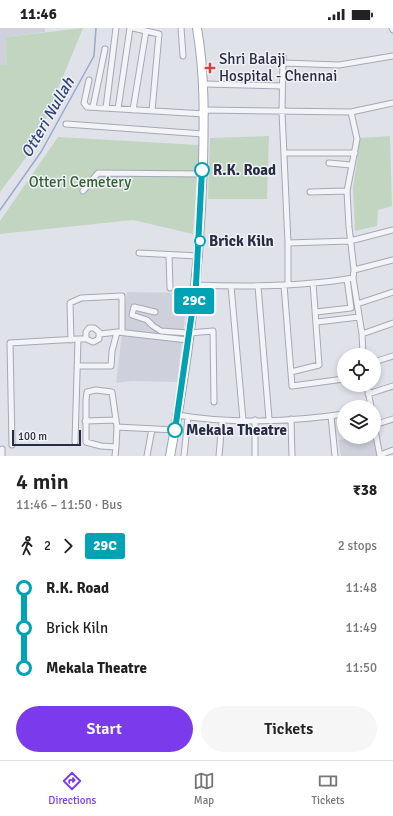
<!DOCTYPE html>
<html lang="en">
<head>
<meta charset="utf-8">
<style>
  body { margin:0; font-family:Signika,sans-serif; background:#f6f6f6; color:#222; height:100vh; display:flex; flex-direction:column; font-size:15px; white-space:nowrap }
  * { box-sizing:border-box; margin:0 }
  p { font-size:13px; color:#767676 }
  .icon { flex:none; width:22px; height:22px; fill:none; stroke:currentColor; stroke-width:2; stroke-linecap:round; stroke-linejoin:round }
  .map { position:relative; height:428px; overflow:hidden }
  .drawer { display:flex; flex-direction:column; background:#fff; flex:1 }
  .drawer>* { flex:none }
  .badge { padding:0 8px; border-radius:3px; font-size:14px; line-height:26px }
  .fabs { position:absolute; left:337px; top:320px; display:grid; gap:8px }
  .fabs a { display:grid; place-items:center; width:44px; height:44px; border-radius:50%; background:#fff; box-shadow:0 2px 6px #0003; font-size:20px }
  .scale { position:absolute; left:12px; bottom:10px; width:69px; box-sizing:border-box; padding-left:4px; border:2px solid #282c43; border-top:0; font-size:11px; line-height:14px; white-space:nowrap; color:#282c43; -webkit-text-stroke:3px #f0f2f7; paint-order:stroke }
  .map>.badge { position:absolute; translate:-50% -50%; box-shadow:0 0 0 2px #fff }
  .legs { display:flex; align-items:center; gap:6px; height:44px; padding:0 16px; font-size:13px }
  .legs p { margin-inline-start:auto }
  .head { display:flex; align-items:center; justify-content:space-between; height:68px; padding:0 16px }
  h1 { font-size:22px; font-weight:600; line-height:30px }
  .action { display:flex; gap:8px; margin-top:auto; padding:8px 16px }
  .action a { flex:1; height:46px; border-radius:24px; background:#7c3aed; color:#fff; font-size:16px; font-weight:600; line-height:46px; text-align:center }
  .action a+a { background:#f6f6f6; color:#222 }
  ul { padding:0 16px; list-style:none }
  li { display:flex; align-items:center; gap:14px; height:40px; font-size:15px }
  li i { display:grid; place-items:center; width:6px; height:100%; margin:0 5px; background:currentColor }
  li i::after { content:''; width:10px; height:10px; margin:-5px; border:3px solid; border-radius:50%; background:#fff }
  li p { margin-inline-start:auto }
  li:first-child i { background:linear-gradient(#0000 50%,currentColor 0) }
  li:last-child i { background:linear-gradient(currentColor 50%,#0000 0) }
  .status { display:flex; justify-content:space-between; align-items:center; height:28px; padding:0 20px; background:#fff; direction:ltr }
  .status svg { height:11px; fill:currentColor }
  .menu { display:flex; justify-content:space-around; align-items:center; height:56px; border-top:1px solid #e0e0e0; background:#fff; font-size:11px; color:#767676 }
  .menu a { display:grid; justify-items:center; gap:2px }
  .menu .on { color:#7c3aed }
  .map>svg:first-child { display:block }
</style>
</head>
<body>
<div class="status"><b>11:46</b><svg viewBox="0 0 49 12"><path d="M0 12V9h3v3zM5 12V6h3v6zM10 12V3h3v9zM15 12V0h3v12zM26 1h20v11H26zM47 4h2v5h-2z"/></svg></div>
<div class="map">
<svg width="393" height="428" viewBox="0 0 393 428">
  <rect width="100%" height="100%" fill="#e0e2ea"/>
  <!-- built -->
  <path fill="#ced1dc" d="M0,0H45V4L5,9L7,37H0Z
    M127,264L188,265L177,354L132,353L116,355Z
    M359,409H374L379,428H341L338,412Z"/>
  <!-- green -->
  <path fill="#c2d5c1" d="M83,0L34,119L0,164V37H7L5,9Z
    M269,108L267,171H208L210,110Z
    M390,108L392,178L378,182L377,198L355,203L353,160L360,110Z
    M58,109L199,117L193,206L133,192L0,206V193Z"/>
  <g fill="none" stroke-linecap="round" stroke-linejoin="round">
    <!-- stream -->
    <path stroke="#99a8cd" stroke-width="1.5" d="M0,182L41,124L94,28L96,0"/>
    <!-- street casing -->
    <g stroke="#a5a8b5" stroke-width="7">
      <path id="street" d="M133,0L159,6L152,83
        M181,0L183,28
        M392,0L393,2
        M283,28L282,84L288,215V256
        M284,35L339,37L393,28
        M89,52L84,75L87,79L205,86
        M204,56L282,58
        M93,79L105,21
        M106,80L116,0
        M118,81L130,0
        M133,82L146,3
        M205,82L351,84L393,75
        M351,84L357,111L347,163L349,199L354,242L353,250L362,306L363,327
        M66,96L203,106
        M284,125H355
        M329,135L351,137
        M83,163L98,145L202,146
        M310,164L347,163
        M288,215L350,213L393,202
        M139,225L199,228
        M169,227L170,260
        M354,242L393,232
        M196,257C248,259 301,259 353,250
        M284,257L292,358L344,351
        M231,258L243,392
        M258,258L269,391
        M357,276L393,264
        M155,284L134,279L132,287L147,292L153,298L161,303L189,305L213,303L214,374
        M316,284L351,280L347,251
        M317,294L359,289
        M100,306L117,304
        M362,306L393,295
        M71,312L70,275L81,270L122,268V303
        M374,334L393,328
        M77,338H111L112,323L117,304L188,312
        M291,344L319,337L313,255
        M367,357L371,379
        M368,366L393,358
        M177,387C230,396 291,394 344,386
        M331,388L335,428
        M291,391L292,428
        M85,393L116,392
        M75,414L78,311
        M12,417L10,315L78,311H86L93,314L99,311V304L94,300H89L86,304V311
        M116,419L117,399
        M2,421V428
        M380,427L393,422
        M115,428L116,419L101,418L86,414V372L87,364L96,362L112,364L117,399L175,402
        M147,428L152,401
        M184,428L188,389
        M219,428L222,393
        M255,428V392
        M380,428L374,397L393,391"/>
    </g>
    <!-- primary casing -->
    <g stroke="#9fa4b7" stroke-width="10">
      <path id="primary" d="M170,428C189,332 200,234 203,136C204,90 205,46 197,0"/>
    </g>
    <!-- street -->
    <use href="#street" stroke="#f3f4f8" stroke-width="5"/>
    <!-- primary -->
    <use href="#primary" stroke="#fff" stroke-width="8"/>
  </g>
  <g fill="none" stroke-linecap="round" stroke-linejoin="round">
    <!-- line-1 casing -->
    <g stroke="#fff" stroke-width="9">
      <path id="line-1" d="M175,402L196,257L202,142"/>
    </g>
    <!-- line-1 -->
    <use href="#line-1" stroke="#00a3b4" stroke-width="6"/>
  </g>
  <!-- markers -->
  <path fill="#d7433d" stroke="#f0f2f7" stroke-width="1.5" d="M208 34h4v4h4v4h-4v4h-4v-4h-4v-4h4z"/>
  <g fill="#fff" stroke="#00a3b4" stroke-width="2">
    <circle cx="202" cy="142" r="7"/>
    <circle cx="200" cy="213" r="5"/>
    <circle cx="175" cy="402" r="7"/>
  </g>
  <g text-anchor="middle" stroke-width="3" stroke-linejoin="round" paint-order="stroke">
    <!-- poi labels -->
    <g font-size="15" fill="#282c43" stroke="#f0f2f7" text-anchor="start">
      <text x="219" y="36">Shri Balaji<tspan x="219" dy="17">Hospital - Chennai</tspan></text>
    </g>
    <!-- stop labels -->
    <g font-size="15" font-weight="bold" fill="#282c43" stroke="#f0f2f7" text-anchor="start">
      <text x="213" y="147">R.K. Road</text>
      <text x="209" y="218">Brick Kiln</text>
      <text x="186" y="407">Mekala Theatre</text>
    </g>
    <!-- park labels -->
    <g font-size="15" fill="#346034" stroke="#f0f2f7">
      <text x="80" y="159">Otteri Cemetery</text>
    </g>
    <!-- water labels -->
    <g font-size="16" font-style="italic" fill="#2f427a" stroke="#f0f2f7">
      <text transform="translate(47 89) rotate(-60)" y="6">Otteri Nullah</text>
    </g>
  </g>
</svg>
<div class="fabs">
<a><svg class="icon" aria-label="locate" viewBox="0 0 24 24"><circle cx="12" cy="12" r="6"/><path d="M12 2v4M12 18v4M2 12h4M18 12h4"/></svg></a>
<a><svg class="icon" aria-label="layers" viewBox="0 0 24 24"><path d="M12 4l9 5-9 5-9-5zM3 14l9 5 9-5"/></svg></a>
</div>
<div class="scale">100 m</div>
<b class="badge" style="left:194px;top:273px;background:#00a3b4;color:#fff">29C</b>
</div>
<section class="drawer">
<div class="head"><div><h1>4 min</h1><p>11:46 – 11:50 · Bus</p></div><b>₹38</b></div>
<div class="legs"><svg class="icon" aria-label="walk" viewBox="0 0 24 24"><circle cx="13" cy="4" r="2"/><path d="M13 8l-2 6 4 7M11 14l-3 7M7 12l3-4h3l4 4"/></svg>2<svg class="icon" aria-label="forward" viewBox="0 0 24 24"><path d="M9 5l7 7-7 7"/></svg><b class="badge" style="background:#00a3b4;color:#fff">29C</b><p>2 stops</p></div>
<ul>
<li><i style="color:#00a3b4"></i><b>R.K. Road</b><p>11:48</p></li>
<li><i style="color:#00a3b4"></i><span>Brick Kiln</span><p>11:49</p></li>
<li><i style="color:#00a3b4"></i><b>Mekala Theatre</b><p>11:50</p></li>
</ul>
<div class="action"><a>Start</a><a>Tickets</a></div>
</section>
<nav class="menu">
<a class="on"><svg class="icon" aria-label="directions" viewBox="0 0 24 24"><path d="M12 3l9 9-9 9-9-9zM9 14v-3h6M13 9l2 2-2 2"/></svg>Directions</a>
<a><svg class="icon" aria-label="map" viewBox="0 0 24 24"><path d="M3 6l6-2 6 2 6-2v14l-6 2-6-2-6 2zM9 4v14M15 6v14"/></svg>Map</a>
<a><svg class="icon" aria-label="tickets" viewBox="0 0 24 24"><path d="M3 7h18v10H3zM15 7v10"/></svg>Tickets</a>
</nav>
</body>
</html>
